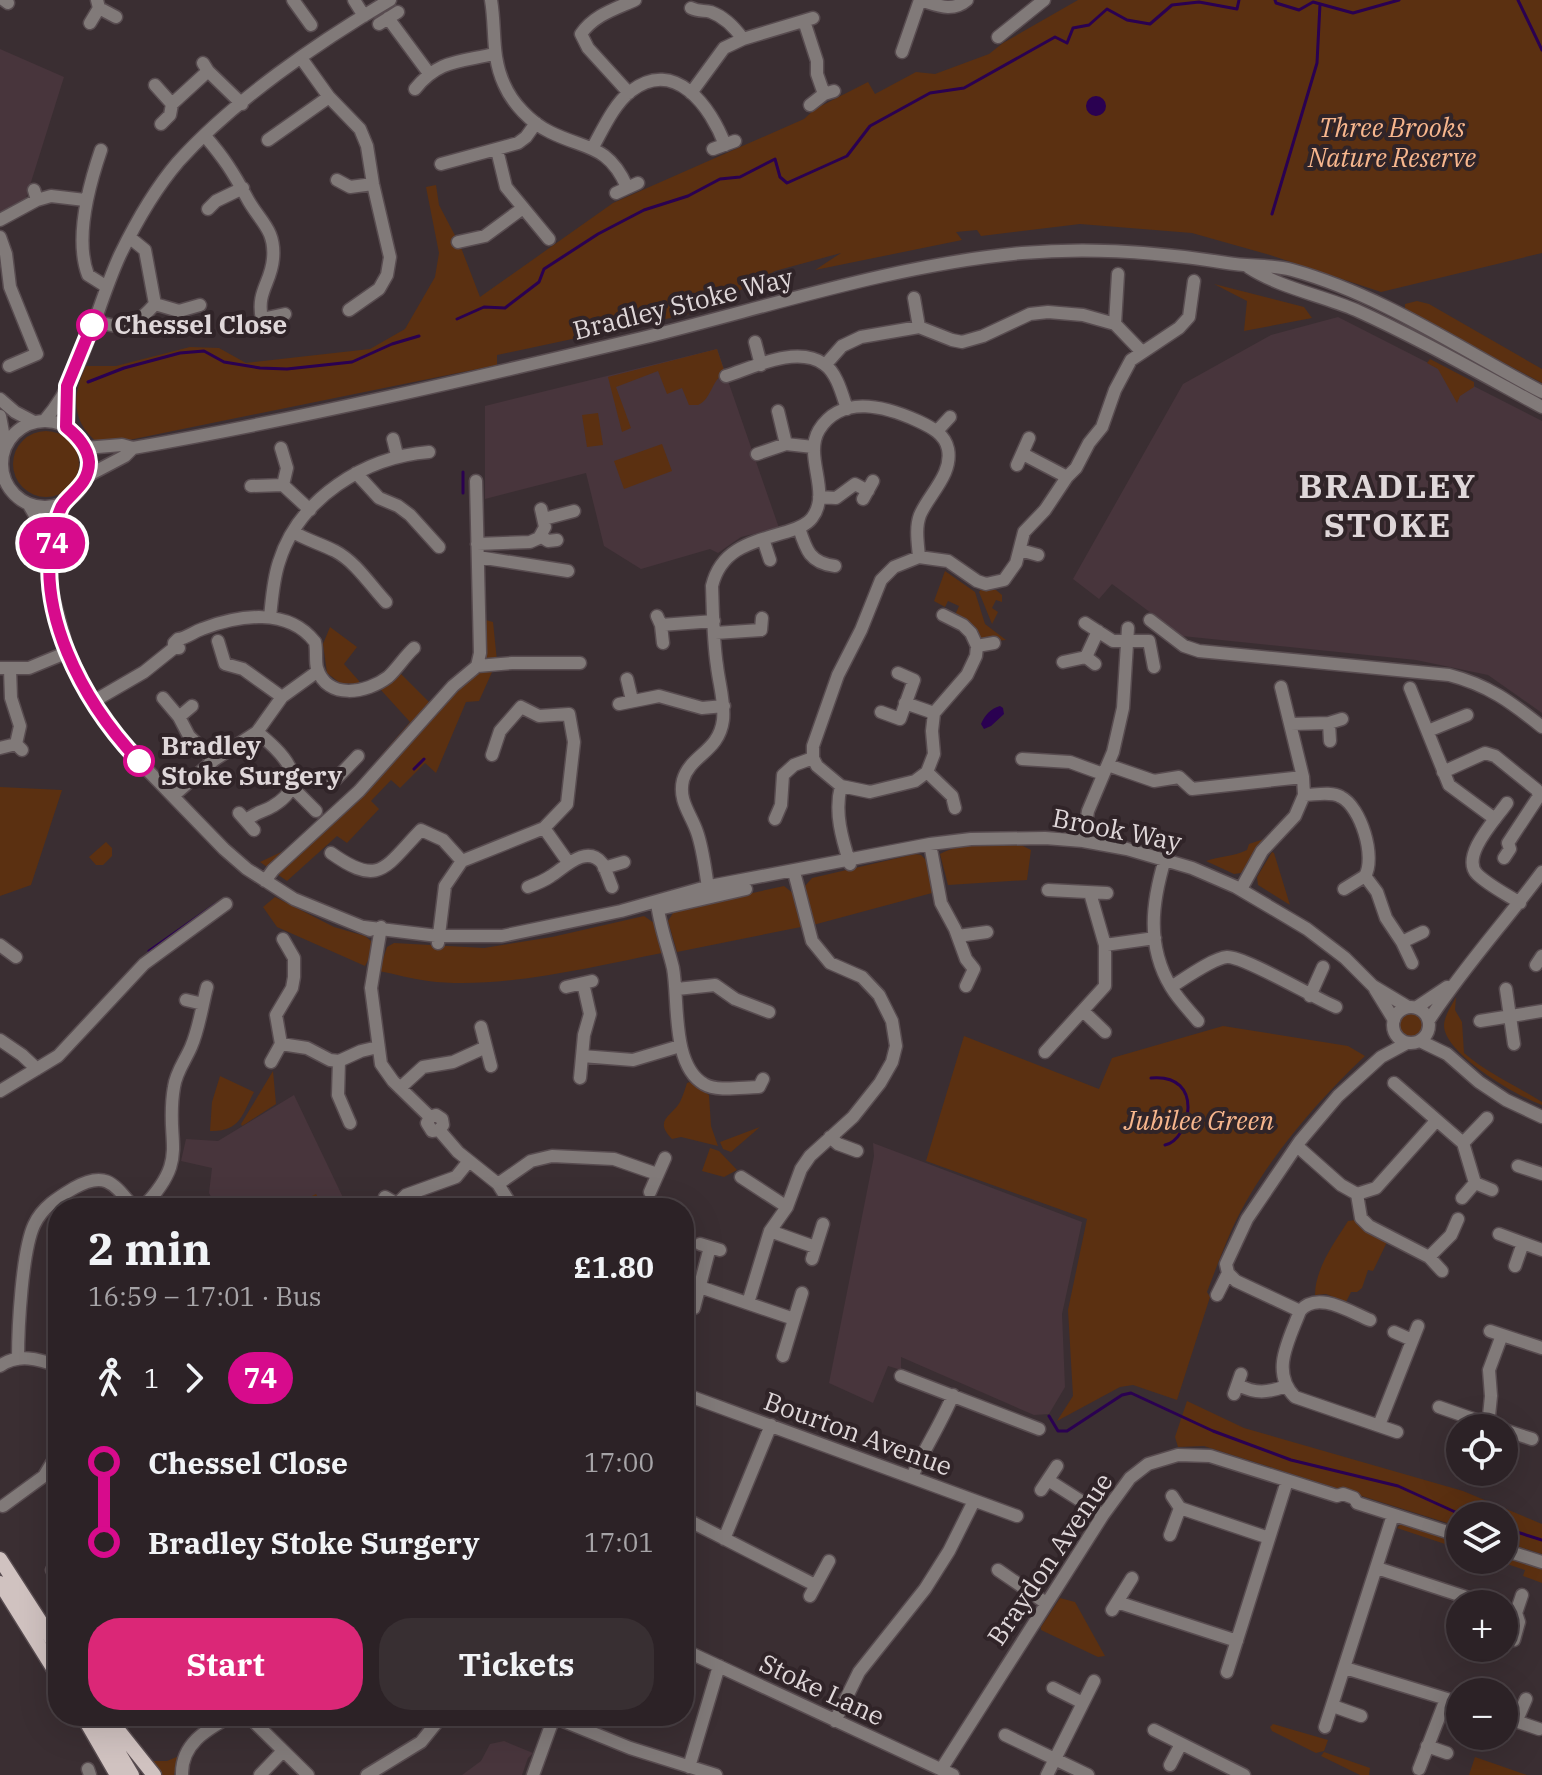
<!DOCTYPE html>
<html lang="en">
<head>
<meta charset="utf-8">
<style>
  body { margin:0; font-family:"IBM Plex Serif",serif; background:#382f32; color:#f1f3f6; height:100vh; display:flex; flex-direction:column; font-size:30px; white-space:nowrap }
  * { box-sizing:border-box; margin:0 }
  p { font-size:26px; color:#a6a4a7 }
  .icon { flex:none; width:44px; height:44px; fill:none; stroke:currentColor; stroke-width:2; stroke-linecap:round; stroke-linejoin:round }
  .map { position:relative; flex:1; overflow:hidden }
  .side { position:absolute; left:48px; top:1198px; width:646px; height:528px; display:flex; flex-direction:column; background:#2c2226; border-radius:32px; box-shadow:0 8px 32px #0002,0 0 0 2px #483f43 }
  .side>* { flex:none }
  .badge { padding:0 16px; border-radius:26px; font-size:28px; line-height:52px }
  .buttons { position:absolute; left:1446px; top:1414px; display:grid; gap:16px }
  .buttons a { display:grid; place-items:center; width:72px; height:72px; border-radius:50%; background:#2c2226; box-shadow:0 8px 32px #0002,0 0 0 2px #483f43; font-size:40px }
  .map>.badge { position:absolute; translate:-50% -50%; box-shadow:0 0 0 4px #fff }
  .legs { display:flex; align-items:center; gap:12px; height:88px; padding:0 40px; font-size:26px }
  .legs p { margin-inline-start:auto }
  .overview { display:flex; align-items:center; justify-content:space-between; height:136px; padding:0 40px }
  h1 { font-size:44px; font-weight:800; line-height:60px }
  .primary-button { display:flex; gap:16px; margin-top:auto; padding:16px 40px }
  .primary-button a { flex:1; height:92px; border-radius:32px; background:#db2777; color:#fff; font-size:32px; font-weight:800; line-height:92px; text-align:center }
  .primary-button a+a { background:#382f32; color:#f1f3f6 }
  ul { padding:0 40px; list-style:none }
  li { display:flex; align-items:center; gap:28px; height:80px; font-size:30px }
  li i { display:grid; place-items:center; width:12px; height:100%; margin:0 10px; background:currentColor }
  li i::after { content:''; width:20px; height:20px; margin:-10px; border:6px solid; border-radius:50%; background:#2c2226 }
  li p { margin-inline-start:auto }
  li:first-child i { background:linear-gradient(#0000 50%,currentColor 0) }
  li:last-child i { background:linear-gradient(currentColor 50%,#0000 0) }
  .map>svg:first-child { display:block }
</style>
</head>
<body>
<div class="map">
<svg width="1542" height="1775" viewBox="0 0 1542 1775">
  <rect width="100%" height="100%" fill="#3a2e32"/>
  <!-- built -->
  <path fill="#48353c" d="M0,49L64,77L26,198L0,212Z
    M1338,317L1542,421V713L1488,675L1416,660L1182,636L1112,584L1099,599L1073,579L1183,384L1271,335Z
    M717,349L779,528L741,537L718,553L710,549L641,569L604,546L586,473L485,499V406Z
    M294,1095L348,1208H217L209,1193L212,1168L181,1161L186,1139L218,1141Z
    M873,1143L1082,1222L1062,1314L1065,1387L1049,1414L1034,1415L901,1357V1370L888,1366L873,1403L829,1383L874,1156Z
    M504,1741L533,1753L528,1758L522,1775H462L481,1761L490,1744Z"/>
  <!-- green -->
  <path fill="#5b3011" d="M1078,0H1542V253L1381,292L1270,255L1192,233L1080,224L981,236L977,230L956,232L962,240L815,270L841,253L775,271L703,311L497,355V365L124,441L98,443C71,422 72,395 86,366H116L190,347L219,348L246,363L370,349L405,329L435,277L439,253L426,187L436,185L439,205L460,245L480,297L613,203L804,119L815,109L868,82L875,94L916,72L935,74L989,54L1003,43Z
    M1214,284L1304,307L1312,318L1244,331L1247,301Z
    M1417,301L1429,304L1542,369V383L1405,311V304Z
    M717,349L725,373C711,380 712,399 698,405H689L682,388L667,394L658,371L616,387L631,428L622,432L608,377Z
    M1430,359L1474,382V387L1460,396L1457,403L1438,369L1427,363Z
    M598,413L603,445L587,447L582,415Z
    M13 464a33 33 0 1 1 66 0a33 33 0 1 1-66 0Z
    M662,444L672,471L624,489L614,461Z
    M945,571L975,592L985,624L1006,640L983,642L955,615L959,606L948,601L945,607L934,601Z
    M981,589L996,590L1002,595V602L996,600L992,608L998,612L992,624L979,592Z
    M475,617L493,622L497,661L479,701L466,702L436,773L425,763L400,788L391,780L371,801L379,809L347,843L337,836L287,881L260,862L294,846L359,781L410,722L381,690L400,673L430,703L473,666Z
    M330,627L357,647L344,664L359,681V684L340,683L327,673L323,644Z
    M0,787L62,790L31,885L0,896Z
    M1264,839L1241,873L1234,874L1206,861C1219,856 1233,857 1247,850L1249,844Z
    M106,842L112,848V856L103,865H96L89,857Z
    M1019,844L1031,850L1027,880L948,885L940,854C961,842 995,845 1019,844Z
    M1272,852L1274,853L1290,905L1258,885L1257,877Z
    M915,854L921,855L928,862L932,893L813,925L805,886L812,878Z
    M784,886L794,894L801,927L677,952L668,921L675,910Z
    M275,897L334,927L365,936L371,941L374,949L365,966L277,927L263,907Z
    M644,916L657,925L662,953C591,967 499,990 428,981C412,979 395,974 379,971L387,947L394,943L484,948L552,937Z
    M1456,997L1455,1010L1462,1022L1464,1053C1487,1073 1515,1085 1542,1102V1105C1518,1097 1445,1054 1444,1026C1444,1016 1452,1005 1456,997Z
    M1397 1025a14 14 0 1 1 28 0a14 14 0 1 1-28 0Z
    M1223,1026L1348,1046L1365,1056C1315,1103 1261,1166 1232,1229C1223,1249 1215,1271 1207,1292L1210,1297L1177,1400L1133,1385L1120,1387L1057,1421L1073,1396L1068,1310L1087,1219L926,1161L964,1036L1099,1089L1112,1058Z
    M273,1071L276,1104L242,1126L241,1124Z
    M220,1076L254,1092C242,1115 240,1132 210,1131L212,1102Z
    M690,1082L709,1095L711,1126L718,1146L681,1137L672,1139C653,1120 672,1116 680,1102C683,1096 685,1089 687,1083Z
    M760,1127L731,1152L723,1149L720,1142Z
    M710,1148L719,1151L737,1170L724,1177L702,1171Z
    M316,1194L324,1208H287Z
    M1355,1220L1388,1240L1373,1271L1368,1270L1362,1288L1357,1292H1351L1346,1302L1326,1294L1315,1295C1315,1269 1334,1243 1348,1221Z
    M1187,1401L1244,1428L1463,1491L1542,1524V1554L1504,1542V1516H1460V1527L1204,1446L1178,1447L1175,1437Z
    M1400,1525H1406L1460,1542V1549L1397,1528Z
    M1504,1556L1542,1568V1583L1523,1576L1525,1570L1495,1560H1504Z
    M1060,1598L1075,1602L1105,1656L1098,1657L1041,1630V1627Z
    M1273,1724L1328,1740L1324,1751L1316,1753L1272,1731L1270,1727Z
    M1324,1752L1370,1768L1369,1775H1360L1321,1756Z
    M179,1756L174,1775H157L151,1761H167Z
    M1475,1757L1527,1775H1469Z"/>
  <!-- water -->
  <path fill="#2a0151" d="M1086 106a10 10 0 1 1 20 0a10 10 0 1 1-20 0Z
    M1000,706L1003,708L1004,714L991,726L984,729L981,724C985,715 990,709 1000,706Z"/>
  <g fill="none" stroke-linecap="round" stroke-linejoin="round">
    <!-- stream -->
    <path stroke="#2a0151" stroke-width="3" d="M1275,0L1276,3L1299,10L1313,2L1353,13L1399,0
      M1518,0L1542,50
      M1272,214L1317,63L1320,4
      M457,319L484,307L505,308L539,282L544,269L598,234L644,210L688,196L720,179L740,177L775,159L780,177L787,183L847,156L870,126L930,93L964,88L1055,37L1067,43L1073,28L1089,25L1107,9L1127,20L1150,24L1172,5L1199,2L1237,9L1239,0
      M88,382L124,368L180,353L204,351L224,362L260,368L287,369L352,362L392,344L419,336
      M463,493V472
      M414,769L424,759
      M149,951L216,904
      M1151,1078C1206,1073 1190,1140 1165,1145
      M1049,1416L1058,1431H1067L1122,1395L1131,1393L1213,1431L1291,1460L1398,1486L1464,1516
      M1504,1528L1542,1540"/>
    <!-- minor casing -->
    <g stroke="#584c50" stroke-width="15">
      <path id="minor" d="M4,0L8,3
        M293,0L311,25
        M354,0L364,16
        M491,0C496,29 491,56 504,84C512,103 531,123 550,132C586,150 608,144 627,187
        M920,0C937,5 952,13 967,0
        M99,8L116,17
        M691,8C699,12 704,10 711,12C725,17 735,28 743,39
        M388,18L428,72
        M804,21L817,61V74L824,94
        M90,23L99,8L97,0
        M379,24L398,12
        M998,37L1044,0
        M902,52L920,0
        M301,58L329,97L360,129L367,146L373,184L390,257L387,275L379,289L349,310
        M203,63L208,71L242,104
        M155,85L172,104L170,115L161,124
        M415,89C438,60 459,62 494,54
        M629,93L588,48L581,34C594,15 615,9 635,0
        M691,93L724,48L743,39L813,18
        M172,104L208,71
        M810,105L824,94L834,91
        M205,136C224,158 233,172 247,198C259,221 276,229 273,259C271,283 256,292 262,319L285,314
        M268,140L329,97
        M593,147C603,129 614,104 631,91C675,57 711,107 725,145
        M713,149L735,141
        M101,150C89,185 74,238 88,275L107,287
        M497,150L506,187L549,239
        M441,164L518,143L526,137L536,123
        M337,180L350,187L373,184
        M616,193L638,183
        M37,200L51,196L85,200
        M208,209L216,201L243,188
        M0,220L37,200L34,190
        M0,237L6,254L10,287L37,354L9,366
        M129,237L145,250L155,304
        M458,242L485,236L523,208
        M1248,267C1280,288 1321,295 1356,310C1420,339 1481,374 1542,407
        M914,298L919,327
        M155,304L179,311L200,305
        M106,324C130,330 140,321 155,304
        M1115,324L1118,274
        M755,342L761,365
        M826,364L842,346L861,337L919,327L952,340L962,342L983,336L1030,314L1048,312L1083,315L1115,324L1142,352
        M726,376C754,367 797,345 824,364C837,373 842,394 847,409
        M0,399L15,412L34,422
        M778,411L786,444
        M0,416L5,443
        M45,420C84,375 95,309 120,255C136,222 154,190 178,162C233,101 318,42 390,0
        M2 464a43 43 0 1 1 86 0a43 43 0 1 1-86 0Z
        M66,427L67,390
        M937,431L950,417
        M393,439L397,455
        M85,448L122,445L133,448C304,418 474,378 642,338C768,307 893,265 1022,253C1090,247 1160,252 1227,263C1249,267 1270,264 1292,270C1382,295 1460,349 1542,392
        M281,448L287,468L283,485
        M757,454L786,444L813,447
        M1023,454L1067,477
        M1017,465L1029,438
        M356,473L379,498L398,506L410,515L439,547
        M87,476L125,456L133,448
        M251,486L283,485L310,510
        M819,497L836,498L855,484L868,491
        M863,499L873,481
        M29,505L40,524L50,586L68,652L88,692L128,750L224,849L247,869L294,899L370,930
        M544,519L574,511
        M799,528C806,550 810,563 835,566
        M293,532C307,540 321,544 335,551C356,562 370,585 386,602
        M540,536L548,541L557,540
        M763,539L770,560
        M477,544L530,542L539,538L545,527L541,509
        M1020,550L1038,555
        M478,557L568,571
        M49,564L55,527L62,505
        M943,615L963,625L971,633L977,646L976,656L967,675L934,713L932,731L934,754L927,772L915,781L870,792L841,786L817,766L813,758V746L838,675L861,630L881,580L894,567L919,557L948,561L977,581L986,584L1004,580L1016,563L1024,532L1045,510L1067,477L1076,468L1089,443L1102,427L1115,390L1131,360L1179,328L1189,317L1194,281
        M657,616L661,625L663,643
        M270,617C272,599 273,580 279,562C299,498 365,457 429,452
        M1150,620L1184,646L1199,651L1449,675C1488,685 1511,702 1542,727
        M1085,623L1113,641H1149L1154,667
        M661,625L714,621
        M715,633L761,630L762,618
        M218,641L225,664L243,669L282,697
        M977,646L994,643
        M174,648V643L178,639C187,638 193,632 202,629C239,615 288,607 315,642C317,651 315,660 317,668C327,701 367,693 388,677C397,669 405,656 414,648
        M1086,657L1098,631
        M1063,662L1086,657L1095,664
        M477,666L512,663H580
        M0,668H29L68,652
        M10,669L11,698L20,726L16,744L22,750
        M627,679L632,700
        M1410,688L1449,785L1495,819
        M163,698L179,717L189,736L214,760
        M94,701L144,672L174,648H179
        M905,703L934,713
        M619,704L659,696L702,708L724,706
        M881,712L900,719L914,680L898,673
        M179,717L192,706
        M1329,723L1330,741
        M1291,724L1329,723L1342,719
        M1428,731L1467,715
        M0,748L16,744
        M1022,759L1070,762L1103,774
        M1108,765L1154,781L1179,777L1192,789L1303,777
        M927,772L952,796L955,808
        M1443,772L1485,753L1495,756L1537,790L1539,796L1508,843L1510,849L1504,858
        M333,782L358,756
        M290,785L316,811
        M841,786C834,812 842,839 850,864
        M1304,795C1315,795 1331,791 1341,797C1361,807 1376,857 1365,876L1377,892L1386,918L1402,942L1412,963
        M173,796L214,760L257,732L282,697L318,671
        M1507,803C1496,819 1460,856 1477,874C1488,885 1506,894 1520,903
        M239,813L254,830
        M775,819L781,805L783,775L794,765L813,758
        M246,821C256,811 262,813 273,806C315,781 280,751 257,732
        M544,828L568,862
        M1083,841L1088,811L1113,752L1123,708L1128,628
        M930,844L941,903L955,929L966,959L974,969L966,986
        M331,853C380,888 385,867 421,830L443,840L462,861
        M1165,859C1152,902 1146,945 1171,987C1178,999 1189,1010 1198,1021
        M604,868L624,862
        M265,881L273,870L359,791L453,686L477,666L480,653L476,481
        M528,887C536,884 544,881 551,876C564,868 586,844 602,863C606,870 609,880 612,887
        M708,887C705,869 703,849 697,832C691,814 678,801 683,780C690,755 719,752 723,720C725,702 719,684 717,666C713,640 713,612 712,586C721,548 753,542 786,532C795,529 806,526 812,518C832,492 803,457 819,430C842,393 887,407 918,421C931,427 945,434 948,449C953,474 929,494 920,515C915,528 918,544 919,557
        M1241,889L1262,851L1295,816L1304,795L1303,777L1281,687
        M1344,889L1365,876
        M1048,890L1107,893
        M657,902C659,924 668,947 673,968C679,1000 671,1065 704,1084C717,1092 743,1087 759,1087L763,1079
        M663,908L746,889
        M364,927L438,936H502L621,911L710,886L930,844L971,839L1045,838L1083,841L1127,849L1192,868L1236,887L1307,929L1345,958L1373,986L1408,1007
        M381,927L371,988L381,1064L393,1081L430,1117L436,1115L442,1119L443,1125L439,1130L432,1131L427,1123L430,1117
        M958,936L987,932
        M1402,942L1423,932
        M438,943L445,886L462,861L544,828L567,804L574,742L569,714L539,716L521,707L500,731L492,755
        M0,945L16,957
        M1105,945L1155,938
        M1536,965L1542,956
        M566,987L592,981
        M1171,987C1184,979 1213,958 1227,957C1244,956 1314,998 1336,1007
        M677,989L715,985L735,999L769,1012
        M1375,989L1394,1020
        M1506,989L1514,1044
        M1310,996L1323,967
        M186,1000L203,1004
        M1393 1025a18 18 0 1 1 36 0a18 18 0 1 1-36 0Z
        M1417,1007L1447,987
        M1083,1011L1105,1032
        M1429,1020C1463,968 1505,922 1542,872
        M1480,1021L1542,1011
        M481,1027L491,1066
        M0,1040L22,1055L37,1069
        M1420,1041L1447,1054L1479,1082L1506,1100L1542,1117
        M281,1044L307,1048L330,1060L339,1061L361,1051L378,1047
        M1045,1052L1105,986V945L1090,893
        M582,1056L633,1060L680,1046
        M339,1061L338,1095L350,1123
        M271,1062L281,1044L276,1015L292,988L294,977V958L283,939
        M580,1078L584,1035L590,1014L583,983
        M1394,1083L1463,1143
        M400,1088L423,1067L453,1062L486,1047
        M0,1091L58,1056L144,964L226,904
        M1487,1118L1463,1143L1475,1183L1492,1190
        M1436,1121L1376,1188L1357,1194L1361,1218L1369,1226L1429,1257L1442,1271
        M439,1130L458,1152L498,1184L513,1208
        M830,1137L838,1144L857,1151
        M1297,1146L1341,1185L1357,1194
        M1518,1166L1542,1174
        M741,1177L787,1207
        M498,1184L531,1161L552,1156L614,1159L657,1174
        M650,1192L665,1158
        M385,1197L397,1204L406,1195L456,1177L469,1161
        M1462,1198L1475,1183
        M142,1208C192,1157 164,1144 174,1087C176,1072 185,1061 191,1047C199,1029 202,1006 207,987
        M770,1231L815,1247
        M1499,1234L1542,1250
        M700,1244L720,1250
        M1429,1257L1451,1235L1458,1219
        M812,1259L823,1224
        M1515,1266L1523,1243
        M1228,1273L1236,1281L1300,1311C1289,1340 1270,1372 1295,1397L1397,1432
        M700,1287L794,1319
        M1217,1295L1228,1273L1226,1264L1247,1219L1300,1141L1338,1096L1381,1057L1407,1043
        M748,1303L770,1231L787,1207L801,1169L810,1156L853,1117L880,1083L892,1062L896,1046L892,1021L879,995L862,977L830,963L812,941L794,872
        M694,1308L710,1247
        M1300,1311C1317,1290 1350,1312 1370,1320
        M1490,1331L1542,1348
        M1394,1332L1412,1340
        M783,1356L802,1293
        M18,1359C18,1327 22,1251 34,1225C42,1207 59,1197 74,1188C106,1170 114,1184 134,1208
        M0,1366C18,1353 39,1359 58,1366
        M901,1376L1039,1429
        M1238,1385C1256,1394 1267,1393 1286,1386
        M684,1394L1017,1516
        M1234,1394L1241,1374
        M1439,1407L1499,1428
        M1379,1425L1418,1326
        M1484,1428L1489,1416L1491,1396L1489,1370L1502,1335
        M1504,1430L1532,1439
        M912,1477C924,1449 941,1424 953,1395
        M1048,1480L1103,1515
        M1041,1490L1057,1466
        M3,1506L44,1476L58,1453
        M1180,1508L1269,1538
        M684,1518L815,1585
        M1170,1535L1180,1508L1172,1496
        M724,1539L771,1425
        M1504,1550L1542,1562
        M1377,1568L1487,1604
        M52,1570L58,1578
        M998,1570L1046,1603
        M810,1596L829,1561
        M1117,1602L1237,1641
        M1112,1610L1132,1578
        M1514,1640L1519,1622L1516,1613L1522,1595
        M684,1650L953,1775
        M1345,1668L1460,1703
        M1227,1672L1287,1481
        M1053,1688L1083,1703
        M1333,1706L1361,1716
        M248,1716L308,1775
        M551,1716L630,1748L716,1775
        M1504,1717L1539,1729
        M835,1721L859,1672L925,1589L949,1551L974,1501
        M1516,1722L1526,1699
        M1325,1727L1393,1515
        M1154,1730L1244,1775
        M1005,1735L1088,1775
        M1427,1746L1447,1753
        M1170,1765L1181,1744
        M689,1767L719,1666
        M942,1768L1103,1515L1130,1478L1148,1464L1178,1455L1210,1456L1337,1496L1343,1494L1354,1498L1357,1503L1460,1536
        M88,1769L90,1775
        M1419,1769L1446,1699
        M182,1775C181,1744 206,1730 231,1716
        M260,1775L283,1751
        M367,1775L421,1742L442,1716
        M533,1775L554,1717
        M1047,1775L1094,1681"/>
    </g>
    <!-- major casing -->
    <g stroke="#584c50" stroke-width="17">
      <path id="major" d="M0,1559L58,1649
        M0,1583L58,1676
        M83,1716L117,1775
        M97,1716L132,1775
        M107,1716L154,1775"/>
    </g>
    <!-- minor -->
    <use href="#minor" stroke="#817a79" stroke-width="12"/>
    <!-- major -->
    <use href="#major" stroke="#d0c2c0" stroke-width="14"/>
  </g>
  <g fill="none" stroke-linecap="round" stroke-linejoin="round">
    <!-- line-1 casing -->
    <g stroke="#fff" stroke-width="18">
      <path id="line-1" d="M92,325L67,386L66,427C77,436 88,447 89,462C89,482 75,490 64,503C59,509 57,519 55,526C32,609 83,702 139,761"/>
    </g>
    <!-- line-1 -->
    <use href="#line-1" stroke="#d70b8c" stroke-width="12"/>
  </g>
  <!-- markers -->
  <g fill="#fff" stroke="#d70b8c" stroke-width="4">
    <circle cx="92" cy="325" r="14"/>
    <circle cx="139" cy="761" r="14"/>
  </g>
  <g text-anchor="middle" stroke-width="8" stroke-linejoin="round" paint-order="stroke">
    <!-- park labels -->
    <g font-size="26" font-style="italic" fill="#f7b68d" stroke="#302428">
      <text x="1392" y="137">Three Brooks<tspan x="1392" dy="30">Nature Reserve</tspan></text>
      <text x="1199" y="1130">Jubilee Green</text>
    </g>
    <!-- street labels -->
    <g font-size="26" fill="#dfd7d9" stroke="#302428">
      <text transform="translate(683 304) rotate(-14)" y="9">Bradley Stoke Way</text>
      <text transform="translate(1117 830) rotate(11)" y="9">Brook Way</text>
      <text transform="translate(858 1434) rotate(20)" y="9">Bourton Avenue</text>
      <text transform="translate(1050 1559) rotate(-56)" y="9">Braydon Avenue</text>
      <text transform="translate(822 1690) rotate(25)" y="9">Stoke Lane</text>
    </g>
    <!-- stop labels -->
    <g font-size="26" font-weight="bold" fill="#dfd7d9" stroke="#302428" text-anchor="start">
      <text x="114" y="334">Chessel Close</text>
      <text x="161" y="755">Bradley<tspan x="161" dy="30">Stoke Surgery</tspan></text>
    </g>
    <!-- district labels -->
    <g font-size="34" font-weight="bold" letter-spacing="2" fill="#dfd7d9" stroke="#302428">
      <text x="1388" y="498">BRADLEY<tspan x="1388" dy="39">STOKE</tspan></text>
    </g>
  </g>
</svg>
<div class="buttons">
<a><svg class="icon" aria-label="locate" viewBox="0 0 24 24"><circle cx="12" cy="12" r="6"/><path d="M12 2v4M12 18v4M2 12h4M18 12h4"/></svg></a>
<a><svg class="icon" aria-label="layers" viewBox="0 0 24 24"><path d="M12 4l9 5-9 5-9-5zM3 14l9 5 9-5"/></svg></a>
<a>+</a>
<a>−</a>
</div>
<b class="badge" style="left:52px;top:543px;background:#d70b8c;color:#fff">74</b>
<section class="side">
<div class="overview"><div><h1>2 min</h1><p>16:59 – 17:01 · Bus</p></div><b>£1.80</b></div>
<div class="legs"><svg class="icon" aria-label="walk" viewBox="0 0 24 24"><circle cx="13" cy="4" r="2"/><path d="M13 8l-2 6 4 7M11 14l-3 7M7 12l3-4h3l4 4"/></svg>1<svg class="icon" aria-label="forward" viewBox="0 0 24 24"><path d="M9 5l7 7-7 7"/></svg><b class="badge" style="background:#d70b8c;color:#fff">74</b></div>
<ul>
<li><i style="color:#d70b8c"></i><b>Chessel Close</b><p>17:00</p></li>
<li><i style="color:#d70b8c"></i><b>Bradley Stoke Surgery</b><p>17:01</p></li>
</ul>
<div class="primary-button"><a>Start</a><a>Tickets</a></div>
</section>
</div>
</body>
</html>
